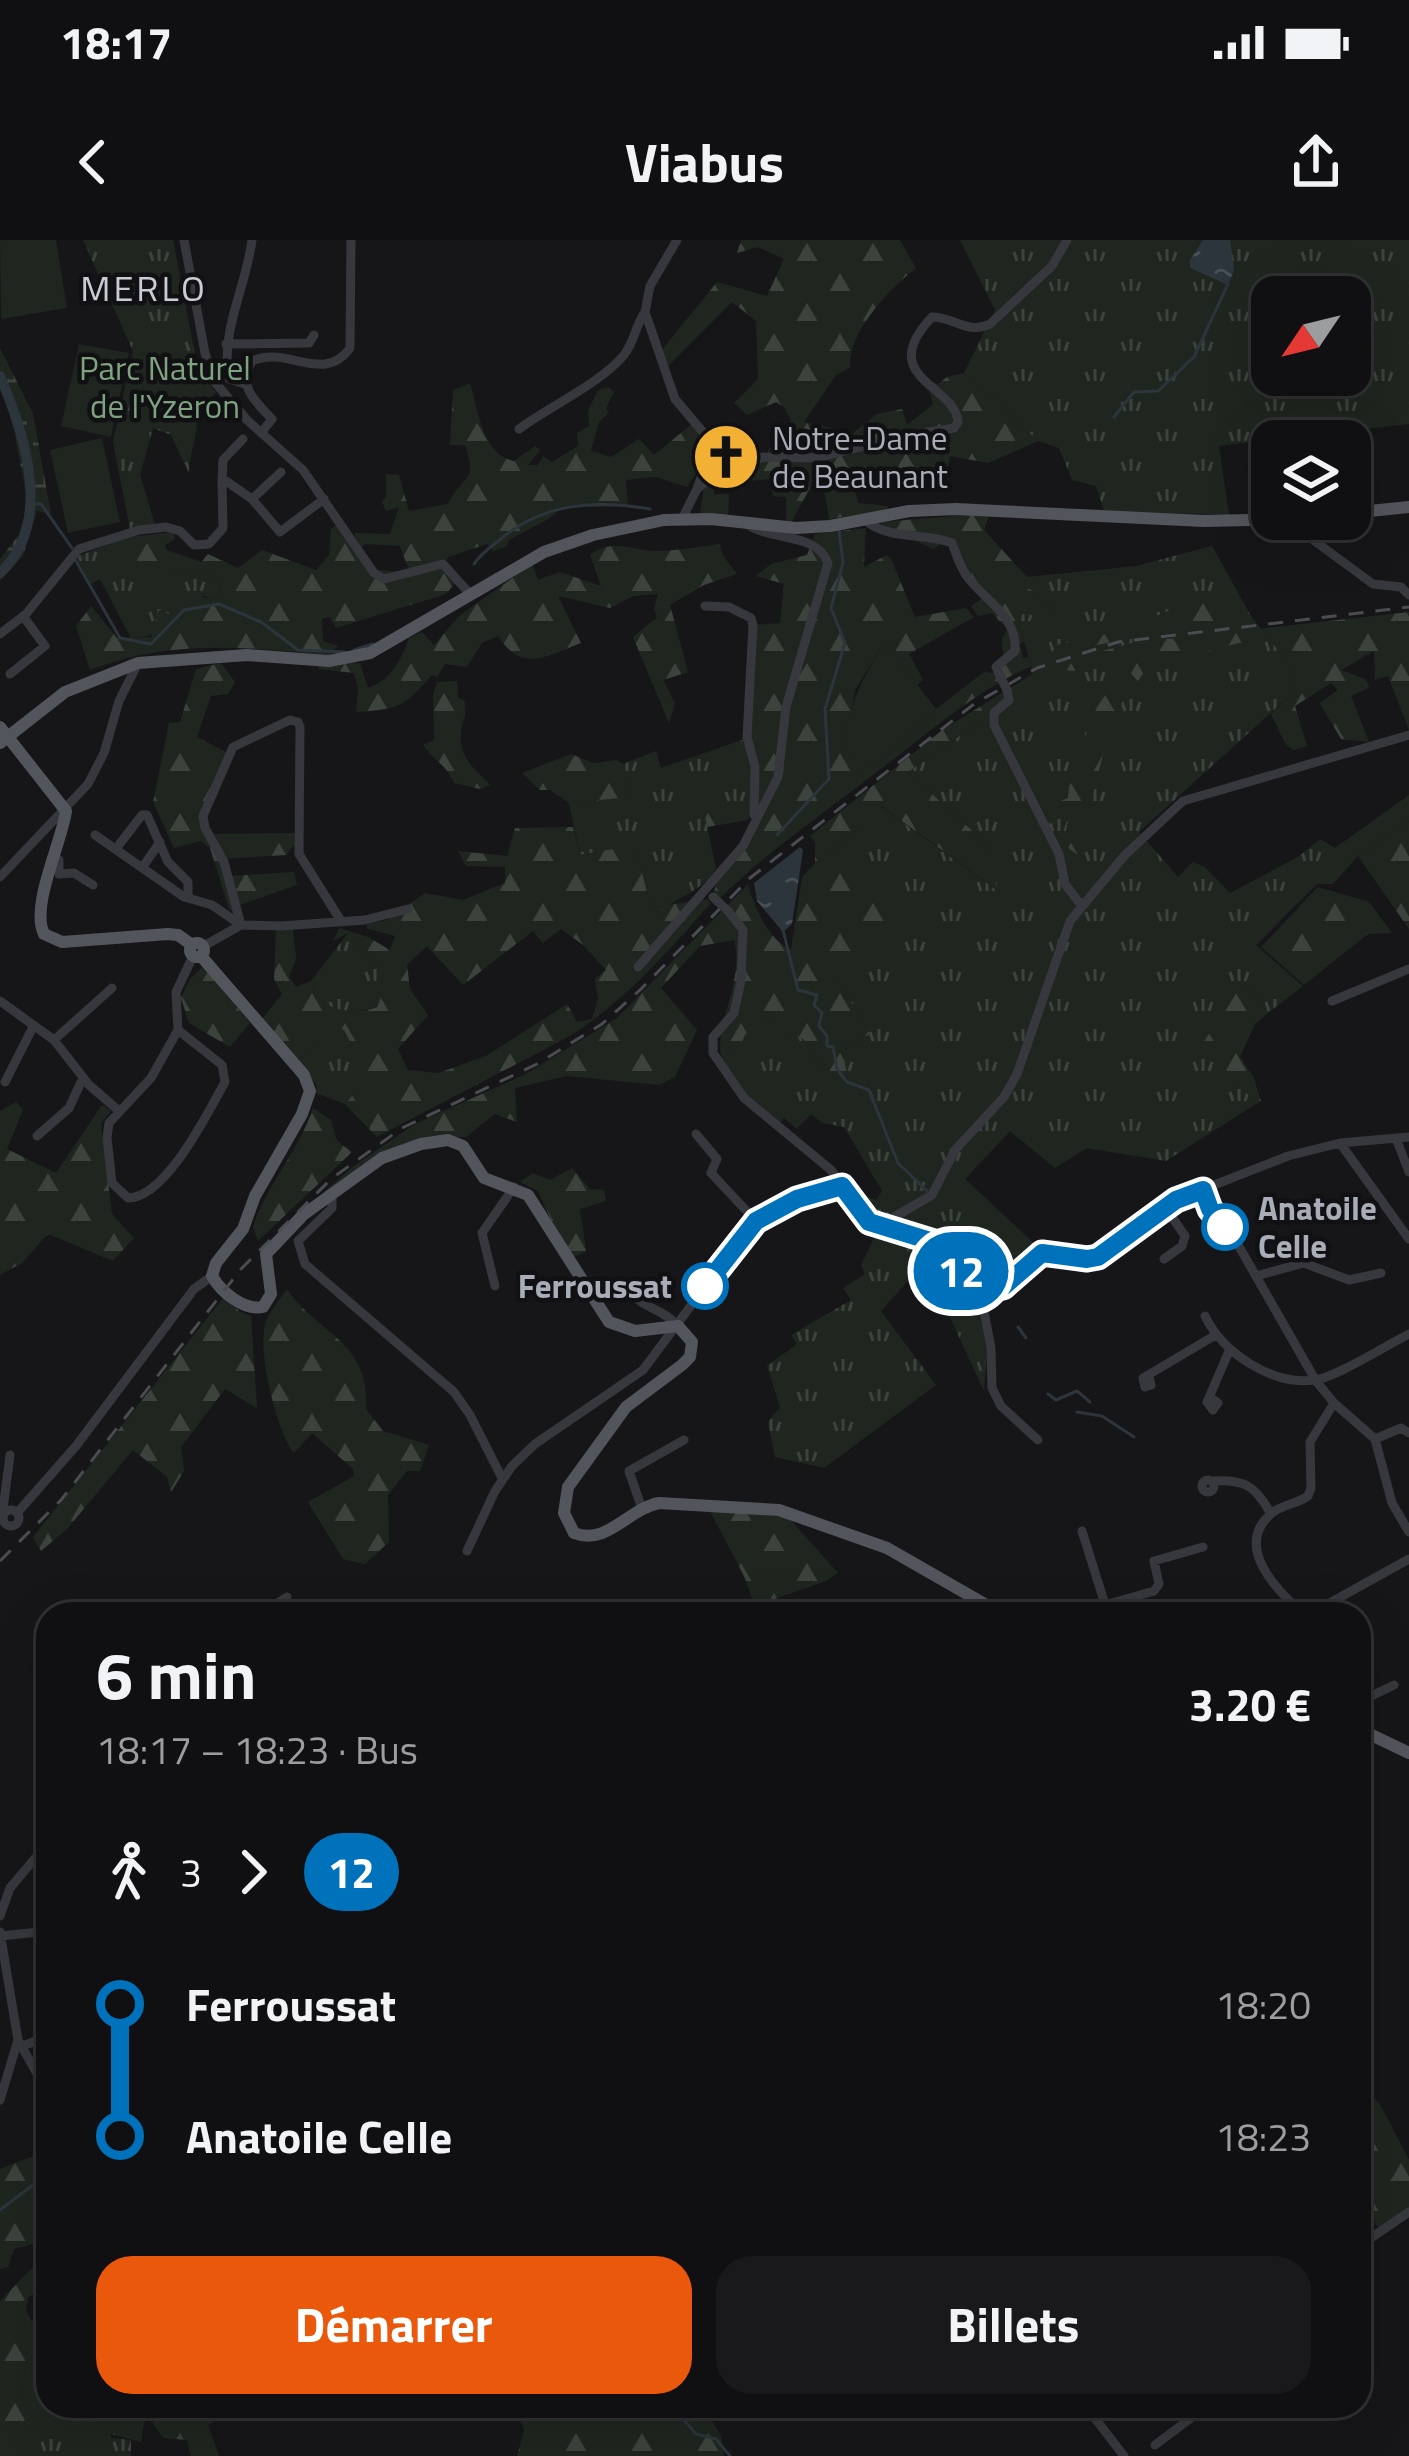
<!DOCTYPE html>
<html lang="fr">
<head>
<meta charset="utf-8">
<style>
  body { margin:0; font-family:"Titillium Web",sans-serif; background:#19191b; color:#f1f3f6; height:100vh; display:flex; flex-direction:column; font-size:45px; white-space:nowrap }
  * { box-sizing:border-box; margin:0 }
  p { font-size:39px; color:#9c9d9f }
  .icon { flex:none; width:66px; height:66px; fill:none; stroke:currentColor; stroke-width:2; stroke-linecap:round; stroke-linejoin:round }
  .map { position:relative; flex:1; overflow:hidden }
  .side { position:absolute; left:36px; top:1362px; width:1335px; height:816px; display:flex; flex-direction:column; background:#101012; border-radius:36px; box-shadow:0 12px 48px #0002,0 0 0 3px #303032 }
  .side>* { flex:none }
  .badge { padding:0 24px; border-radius:39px; font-size:42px; line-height:78px }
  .needle { width:78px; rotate:235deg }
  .fabs { position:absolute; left:1251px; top:36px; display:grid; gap:24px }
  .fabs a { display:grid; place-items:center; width:120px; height:120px; border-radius:24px; background:#101012; box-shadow:0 12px 48px #0002,0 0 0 3px #303032; font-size:60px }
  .map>.badge { position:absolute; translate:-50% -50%; box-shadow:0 0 0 6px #fff }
  .legs { display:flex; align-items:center; gap:18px; height:132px; padding:0 60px; font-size:39px }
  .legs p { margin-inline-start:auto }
  .summary { display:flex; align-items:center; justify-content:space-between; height:204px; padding:0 60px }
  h1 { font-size:66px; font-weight:700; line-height:90px }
  .cta { display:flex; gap:24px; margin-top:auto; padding:24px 60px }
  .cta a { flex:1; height:138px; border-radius:36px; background:#ea580c; color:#fff; font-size:48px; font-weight:700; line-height:138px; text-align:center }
  .cta a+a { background:#19191b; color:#f1f3f6 }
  ul { padding:0 60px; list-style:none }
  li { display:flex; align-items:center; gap:42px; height:132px; font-size:45px }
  li i { display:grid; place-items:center; width:18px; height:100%; margin:0 15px; background:currentColor }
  li i::after { content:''; width:30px; height:30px; margin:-15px; border:9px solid; border-radius:50%; background:#101012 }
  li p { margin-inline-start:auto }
  li:first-child i { background:linear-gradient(#0000 50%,currentColor 0) }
  li:last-child i { background:linear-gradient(currentColor 50%,#0000 0) }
  .status { display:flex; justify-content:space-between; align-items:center; height:84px; padding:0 60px; background:#101012; direction:ltr }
  .status svg { height:33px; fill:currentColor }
  header { display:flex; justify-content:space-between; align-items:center; height:156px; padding:0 60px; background:#101012; font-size:54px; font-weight:700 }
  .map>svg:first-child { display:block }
</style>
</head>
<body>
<div class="status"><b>18:17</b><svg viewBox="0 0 49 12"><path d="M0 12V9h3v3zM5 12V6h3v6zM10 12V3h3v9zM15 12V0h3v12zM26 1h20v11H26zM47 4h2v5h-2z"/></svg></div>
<header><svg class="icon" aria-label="back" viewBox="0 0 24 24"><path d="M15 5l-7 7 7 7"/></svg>Viabus<svg class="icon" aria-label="share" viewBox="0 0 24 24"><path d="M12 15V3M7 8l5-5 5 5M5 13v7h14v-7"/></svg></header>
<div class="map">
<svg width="1409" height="2216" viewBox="0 0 1409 2216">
  <defs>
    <pattern id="grass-tufts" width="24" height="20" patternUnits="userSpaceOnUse" patternTransform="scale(3)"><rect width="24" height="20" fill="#1e261f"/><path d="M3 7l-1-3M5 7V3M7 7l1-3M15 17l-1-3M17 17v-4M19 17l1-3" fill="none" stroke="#3c433d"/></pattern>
    <pattern id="forest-firs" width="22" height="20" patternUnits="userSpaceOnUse" patternTransform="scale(3)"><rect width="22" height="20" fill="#1e261f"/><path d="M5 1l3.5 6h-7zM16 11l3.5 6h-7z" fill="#3c433d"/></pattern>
    <pattern id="wetland-marsh" width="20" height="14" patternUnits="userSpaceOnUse" patternTransform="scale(3)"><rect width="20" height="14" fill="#1e261f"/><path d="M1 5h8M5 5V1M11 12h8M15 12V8" fill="none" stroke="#3c433d"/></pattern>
    <pattern id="water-ripples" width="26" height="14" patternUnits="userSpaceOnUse" patternTransform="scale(3)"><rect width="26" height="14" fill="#2c353c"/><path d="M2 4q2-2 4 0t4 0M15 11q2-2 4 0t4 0" fill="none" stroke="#485056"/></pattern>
  </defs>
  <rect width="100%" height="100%" fill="#161618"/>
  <!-- grass -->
  <path fill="url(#grass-tufts)" fill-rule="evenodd" d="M83,0H173L197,125L216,153L196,171C200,194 189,210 189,233L171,195L153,188L140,235L155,285L130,289L113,202L133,111Z
    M960,0H1409V184L1219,206L1229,275L1104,271L1096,246L1072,240L1059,208L1038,201L964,133L995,70ZM1272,57H1350V135H1272Z
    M128,297L167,334L205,329L220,340L221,360L203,356C182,378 163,397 131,398L100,339L91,344L76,317Z
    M1212,306L1251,376L1292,428L1295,451L1139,592L1178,637L1193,622L1205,627L1230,653L1298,617L1320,599L1335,608L1409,555V581L1358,616L1333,644H1317L1256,705L1303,746L1268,773L1244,744L1204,803L1256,864L1166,921L1087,908L1055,928L1010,891L965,939L1038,1007L977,1067L987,1106L984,1151L948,1073L913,1035L881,1071L936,1145L824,1228L775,1217L768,1182L780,1167L767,1126L797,1104L791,1095L851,1060L843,1048L865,1034L861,1025L876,994L858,957L863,955L876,960L882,951L844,887L822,883L811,874L797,889L784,878L780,882L748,856L723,821L760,776L772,780L784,796L794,792L810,805L816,822L849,841L841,811L870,794L837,739L829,616L880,566L995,649L991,608L908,532L1036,442L1017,377L1028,372L1060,396L1053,369L1024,345L1027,337L1136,326Z
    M745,499L754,561L704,571L716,629C699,654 680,654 658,674L649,660L635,606L580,615L569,563L631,557L623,524L656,511L661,528Z
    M348,693L382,728V754L377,766C354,776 336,771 315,759L311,741Z
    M330,784L344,790L370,837L345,864L316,853L317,846L300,822Z
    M28,2057L26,2070L31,2080L48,2084V2166H66L69,2171L96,2168L112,2198L131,2200V2216H29L24,2180L52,2176L22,2159L28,2107L22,2062Z"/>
  <!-- forest -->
  <path fill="url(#forest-firs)" fill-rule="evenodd" d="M741,0H900L916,28C889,50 848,91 850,128L836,135L804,182L853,193L877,174L902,169L907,185L933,164L926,140L938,144L947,137L964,133L1038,201L988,223L950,216L947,234L938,239L854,245L858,263L887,266L889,270L829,279L823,244L811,246L791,283L786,282V257L773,256L769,239L729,243L714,249V254H729L728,276L700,273L704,247L767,219L768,211L791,180L784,167L776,162L747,175L734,163L758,139L756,81L732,62L667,127L662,110L717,42L767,56L784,19L758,7L737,13Z
    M470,143C478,169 482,215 514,221L535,206L540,210L528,225H538L543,216L552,222L578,206L577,193L589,186L588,171L598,150L609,147L614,152L606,168L609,173L599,182L591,211L611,217L639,199L654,215L692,184L704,196L708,215L687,247L656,237L626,240L628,266L561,268L550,278L509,300L506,307L493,311L487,304L448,317L443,326L456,342L446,354L336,388L330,377L322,379L323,401L338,406L329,415C248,407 168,399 90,430L76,386L91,366L117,398L151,397L159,370L181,379L198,357L221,359L220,340L205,329L167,334L135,330L123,315V302L128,297L174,292L175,299L165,305L167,310L201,322L208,314L238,328L262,310L316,330L329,315L331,289L339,283L367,329L410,333L400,306L365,304L361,308L354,293L390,294L399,267L386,271L382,262L386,257V234L399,235L409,271L448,264C462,235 479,243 465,205H450L453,150Z
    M990,273L984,290L1027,337L1025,345L1053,369L1062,398L1027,372L1017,377L1024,401L1003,417L1002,399L1007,389L992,373L978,376L971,366L987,355L971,339L946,298L934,309L882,286V282Z
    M866,288L864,327L887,315L892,321L915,377L966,368L974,377L909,414L923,440L917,445L884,403L855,450L844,506L887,517L936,469L984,432L993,433L1021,406L1023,418L1029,417L1032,426C978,449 932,490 886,525C830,569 770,609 719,659L714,653L717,640L761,576L751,572L748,580L707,587L704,570L754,561L745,499L755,385L780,383L784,344L756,336L771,324L807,315L815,294Z
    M720,304L723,316L737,334L704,345L670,365L688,432L663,440L675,463L669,483L633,397L657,377L654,369L658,354L633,356L610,368L558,356L581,403C546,416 523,434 498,396L482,403L467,427L445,424L437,437L432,435C403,468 399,469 356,472L358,448L354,433L319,429V424L360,423L368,448C391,440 401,420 409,398L422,392L434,405L459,376L532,324L538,340L560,332L601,346L590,315C612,297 635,312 658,311C680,310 699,307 720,304Z
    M1207,362L1221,368L1246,367L1251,381L1158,392L1051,415L1056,405L1126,390L1183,364Z
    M1409,372V490L1388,436L1375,440L1374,411L1341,430L1365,439L1370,447L1351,456L1369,502L1341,499L1320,463L1338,450L1331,443L1295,466L1307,506L1294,510L1286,505L1271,474L1295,451L1292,428L1267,396L1179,418L1155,417L1138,441C1132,436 1129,429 1123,425C1107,416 1085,435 1067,430L1065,421L1132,403Z
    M221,423L235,442L228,454L211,456L197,497L226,512L203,576L209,594L294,593L295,604L286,615L224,619L228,636L294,632L297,645L237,666L236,676L229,669L210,608L201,601L174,608L153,562L169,483L180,482L196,429Z
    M1034,433L1037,442L908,532L991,608L997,650L881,566L830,615L911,685L837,739L870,794L841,811L850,843L816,822L810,805L795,793L784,796L772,790V780L761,776L723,821C710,790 746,742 734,700L700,706L661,748L697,790L675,837L659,845L567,836L515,848L517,882L495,874L466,897H431L313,962L351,928L415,884L524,835L617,778L748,644C753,665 770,703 791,709L802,637L815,624V603L810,596L941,491Z
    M457,441L458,458L464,460C468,474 463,477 461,491C458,516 474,529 490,545L480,549L454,543C445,523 435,522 423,505L434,500L433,456L437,442Z
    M1118,442L1128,451L1110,486L1078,615L1063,604L1071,567L1050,584L1042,568L1068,558L1070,534L1081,525C1084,492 1093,464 1118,442Z
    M571,514L593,523L617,520L623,524L631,557L569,563L550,550H540L522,533Z
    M1409,581V689L1358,616Z
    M573,587L580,615L635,605L649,660L658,674L667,665L706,659L711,663C666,713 625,762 568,797L377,897L345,864L369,837L344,790L330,785L300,822L261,780L282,754L274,739L276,690L293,689L296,719L289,737L296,747L311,741L315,759C336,770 354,776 377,767L382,754L376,745L382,728L348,693L333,701L339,688L368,697L390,710L395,696L366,688L367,684L387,680L425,653L463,660L505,643V627L466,626L458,611L507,616L515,588ZM561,689L583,705L606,730L595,739L598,759L592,779L577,782L567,764L486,816L438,833L408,830L398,809L428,775L410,749L407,725L427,706L463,745L533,691L543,703Z
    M1318,647L1369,662L1392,693L1368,694L1304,745L1261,707Z
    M203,726L250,783L230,807L189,783L181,758L190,739Z
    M1243,743L1268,773L1255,784L1240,817L1253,836L1261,861L1256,864L1203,803Z
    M16,862L23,870L7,909L56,933L102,865L111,871L101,884L112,974L134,998L113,1021L48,994L22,1023L0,1035V871Z
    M313,868L331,880L337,901L352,912L258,1001L253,987C267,944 299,911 313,868Z
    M572,928L590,949L604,950L606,961L580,969L586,1011L574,1017L557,993L538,951L520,942L533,933L550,940Z
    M287,1049C318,1095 370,1100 366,1169L383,1191L429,1205L420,1231H407L388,1255L389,1302L365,1324L343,1319L308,1262L354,1236L353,1229L312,1193L294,1213C277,1193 256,1108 266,1082C270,1071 280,1059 287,1049Z
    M225,1056L239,1071L251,1076L257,1168L225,1149L181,1207L184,1231L171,1252L167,1237L133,1210L67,1289L41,1311L33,1297Z
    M709,1269L788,1277L838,1333L826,1341L766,1362L769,1374H758L744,1336Z
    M1359,1840L1381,1866L1409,1920V1971L1381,1992L1359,1958Z
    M44,1912L48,1914V2043L22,2062L28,2107L22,2158L44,2160L53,2176L24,2180L29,2216H0V2061L36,2024L41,2008L33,2004L14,2009L8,2027L0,2029V1929Z
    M66,2166H112L129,2175L131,2166H240L208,2185L219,2216H191L187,2200L163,2198L149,2177L144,2183L141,2202L99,2191L96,2168L69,2172Z
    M515,2166H704L721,2196L724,2216H517L524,2190Z"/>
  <!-- wetland -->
  <path fill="url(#wetland-marsh)" d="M0,108L33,174L51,274L37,271L23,316L0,341V319L18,296L28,265L11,173L0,146Z"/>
  <!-- garden -->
  <path fill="#1e261f" d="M0,0H56L67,68L1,79Z
    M79,104L129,113L111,197L61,186Z
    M102,198L120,282L68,293L50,210Z
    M885,402L936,469L887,517L853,532L848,527L851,515L844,506C847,465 864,436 885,402Z"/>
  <!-- water -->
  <path fill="url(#water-ripples)" d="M1203,0H1230L1234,30L1228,45L1190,28V20Z
    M800,607L803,610L792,684L783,692L757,661L754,643Z"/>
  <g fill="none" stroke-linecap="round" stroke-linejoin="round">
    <!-- stream -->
    <path stroke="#2c353c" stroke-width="3" d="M1114,177L1134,152L1158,151L1194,117L1228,44
      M729,201H730
      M31,264H41L72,308
      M76,321L120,398L151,404L184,370L219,364L261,382L298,410L345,412
      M474,324C481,313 492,306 502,298C546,262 597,260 650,269
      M354,410L373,404
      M777,595L829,539L825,469L845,403L831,368L843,323L839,290
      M783,690L798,750L817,755L814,765L822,773L819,786L827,796V806L833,807L837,829L847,842L869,850L898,923L927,951
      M969,988L966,1009L970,1013
      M1018,1087L1026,1098
      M1048,1154L1056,1160L1077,1151L1090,1162
      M1077,1172L1102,1176L1134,1197
      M0,1970L33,1945L48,1953
      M672,2166L696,2194L716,2199L730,2216"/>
    <!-- river -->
    <path stroke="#2c353c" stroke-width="10" d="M0,136C25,195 54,283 0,333"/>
    <!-- minor -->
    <path stroke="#37383d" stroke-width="9" d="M184,0L205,113L213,140L247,180L303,230L374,333L384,339L443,324L470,354
      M677,0L650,46L645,72L675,159L713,204L697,249
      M226,104L309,103L314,95
      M245,144L229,139C220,91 246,48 252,0
      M519,189C549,167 602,142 624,115C635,101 635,86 645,72
      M261,193L272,179C255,161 237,147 252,121C287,105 324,145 350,108L351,0
      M222,243L223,220L243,199
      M252,259L281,232
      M682,279L697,249L707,241L763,217L817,218L904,196L954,188L958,182C956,145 874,138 932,77C954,77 968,95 990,84L1052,26L1067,0
      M865,280C889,301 926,292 952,303C957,316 960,328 969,339C989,364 1017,376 1015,411L996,427L1000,436
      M1286,280L1373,344L1401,347L1409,355
      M705,366L729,367L751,378L753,385L747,497L755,527L754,575
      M0,394L26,374L79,309L139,290L166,287L180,291L194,305L209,304L223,288L222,243L226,241L252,259L280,292L324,259
      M10,434L45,406L23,376
      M1007,450L1009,460L994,473V485L1059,614L1065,644L1081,665
      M95,595L184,657L212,665L241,685
      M118,606L142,575H147L168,622L188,642V658
      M53,616L59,620V634L74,633L93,645
      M144,625L160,602
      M0,637L88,544L104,513L119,461L138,423
      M728,671L743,690L741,741L734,773L713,797V813L744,858L831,930L870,982L925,997L947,1011L980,1051L991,1108L992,1148L1001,1166L1038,1200
      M241,685L224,622L205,588L203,576L233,507L290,480L298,482L300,487L299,614L341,681
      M202,707L241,685L281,686L365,680L408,669
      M638,727L743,606L778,537L786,467L828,323C816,291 769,302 746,283
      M0,761L54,800L89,845L118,870
      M1332,761L1409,729
      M178,790L222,825L225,842C208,872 166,958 128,958L112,943L107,898L109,883L151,838L178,790L176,752L193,716
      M54,800L112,748
      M5,842L33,787
      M696,894L717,919L711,933L756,981
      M37,896L69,868L83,838
      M1396,898L1409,932
      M1340,903L1409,999
      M1203,950L1210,969L1237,1003L1316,1141L1334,1163L1375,1199L1392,1263L1409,1292
      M332,956V968L298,1001L305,1024L454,1152L470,1175L502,1238
      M877,987L932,955L955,910L1004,857L1017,834L1070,681L1125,615L1183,561L1409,495
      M1164,1019L1182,1006L1185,996L1165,967
      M1256,1036L1304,1023L1349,1040L1381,1033
      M495,1046L482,993L514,947
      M627,1047C639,1068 663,1068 678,1086
      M980,1051L1003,1047L1042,1013L1087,1019L1098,1017L1176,960L1288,916L1340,903L1409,897
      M1205,1076C1222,1112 1272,1146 1314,1140C1335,1138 1387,1105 1409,1094
      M1149,1137L1151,1145L1145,1147L1143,1138L1214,1096
      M1211,1158L1218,1163L1213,1170L1207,1162L1230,1109
      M1375,1199L1401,1188L1409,1193
      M1202 1246a6 6 0 1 1 12 0a6 6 0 1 1-12 0Z
      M1212,1241C1244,1239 1255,1245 1271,1274
      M3,1269L10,1215
      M642,1269L629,1231L684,1200
      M3 1278a8 8 0 1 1 16 0a8 8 0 1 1-16 0Z
      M17,1273L76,1206L194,1049L212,1036
      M1082,1291L1108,1374
      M467,1311L495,1251L512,1226L535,1204L643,1130L751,985L797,959L842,946
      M1105,1365L1154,1351L1159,1344L1154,1321L1203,1307
      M1303,1373C1278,1352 1232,1306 1272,1273C1282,1265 1297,1264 1308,1256L1311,1248L1310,1202L1334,1163
      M261,1374L287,1357
      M1298,1374L1326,1365L1409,1319
      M1359,1462L1394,1445
      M1359,1503L1366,1493
      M0,1676L10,1648L48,1603
      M0,1692L18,1800L0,1860
      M1,1696L48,1691
      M18,1800L48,1853
      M20,1807L48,1796
      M1359,2006L1409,1972
      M1111,2166L1094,2177L1124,2216
      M1155,2205L1207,2166"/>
    <!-- major -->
    <path stroke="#53555c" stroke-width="12" d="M1350,273L1409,267
      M0,487L66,571C62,602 30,666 44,694L62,702L168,694L178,695L192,705
      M0,503L65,452L138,423L247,415L329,421L370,413L544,312L593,295L664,280L711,279L796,288L830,286L909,271L956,269L1204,281L1293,279
      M190 710a7 7 0 1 1 14 0a7 7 0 1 1-14 0Z
      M201,716L304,835L310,851L302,874L255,956L243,989L216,1023L212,1036C221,1052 244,1071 263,1067L271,1054L266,1014L303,975L382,918L421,904L448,900L463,906L484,938L528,955L609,1082L635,1091L678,1086L692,1102L690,1117L682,1125L626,1167L568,1247L564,1273L574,1293C607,1306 628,1269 659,1263L779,1270L887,1308L1002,1374
      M1359,1489L1409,1513"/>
    <!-- rail -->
    <path stroke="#4a4c52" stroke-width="3" stroke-dasharray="15 12" stroke-linecap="butt" d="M0,1321L61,1260L241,1029L331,939L402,888L537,824L602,784L640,750L750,638L974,464L1037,428L1118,402L1409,367"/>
    <!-- minor-bridge -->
    <path stroke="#37383d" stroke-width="9" d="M1000,436L1007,450
      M713,657L728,671"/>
  </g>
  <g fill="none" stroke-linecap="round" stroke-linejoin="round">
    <!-- line-1 casing -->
    <g stroke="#fff" stroke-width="27">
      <path id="line-1" d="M705,1046L756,981L797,959L842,946L869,982L937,1003L980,1051L1003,1047L1042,1013L1087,1019L1098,1017L1176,960L1203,950L1210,969L1225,987"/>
    </g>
    <!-- line-1 -->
    <use href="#line-1" stroke="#0072bc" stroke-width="18"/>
  </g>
  <!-- icons -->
  <defs>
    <g id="church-disc" transform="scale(3.45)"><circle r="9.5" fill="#f2b134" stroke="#111113"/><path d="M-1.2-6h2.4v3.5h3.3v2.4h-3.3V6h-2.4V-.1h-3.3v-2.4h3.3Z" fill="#111"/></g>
  </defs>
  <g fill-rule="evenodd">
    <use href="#church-disc" x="726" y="217"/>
  </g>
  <!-- markers -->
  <g fill="#fff" stroke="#0072bc" stroke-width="6">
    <circle cx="1225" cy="987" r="21"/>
    <circle cx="705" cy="1046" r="21"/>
  </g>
  <g text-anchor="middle" stroke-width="9" stroke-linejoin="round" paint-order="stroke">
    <!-- park labels -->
    <g font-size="33" fill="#7fa381" stroke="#111113">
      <text x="165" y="140">Parc Naturel<tspan x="165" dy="38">de l'Yzeron</tspan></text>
    </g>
    <!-- poi labels -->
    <g font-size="33" fill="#a8adb8" stroke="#111113" text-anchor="start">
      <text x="772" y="210">Notre-Dame<tspan x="772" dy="38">de Beaunant</tspan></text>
    </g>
    <!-- stop labels -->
    <g font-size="33" font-weight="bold" fill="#a8adb8" stroke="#111113" text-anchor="start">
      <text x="1258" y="980">Anatoile<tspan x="1258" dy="38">Celle</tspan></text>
      <text x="672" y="1058" text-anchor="end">Ferroussat</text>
    </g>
    <!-- neighbourhood labels -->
    <g font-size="36" letter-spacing="3" fill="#c9ccd4" stroke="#111113">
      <text x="144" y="61">MERLO</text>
    </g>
  </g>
</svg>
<div class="fabs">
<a><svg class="needle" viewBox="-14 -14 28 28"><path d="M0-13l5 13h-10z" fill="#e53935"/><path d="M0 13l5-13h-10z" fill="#9c9d9f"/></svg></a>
<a><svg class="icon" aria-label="layers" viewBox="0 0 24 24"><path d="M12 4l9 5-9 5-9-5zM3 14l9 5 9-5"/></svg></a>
</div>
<b class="badge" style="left:961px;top:1031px;background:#0072bc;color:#fff">12</b>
<section class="side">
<div class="summary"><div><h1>6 min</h1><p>18:17 – 18:23 · Bus</p></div><b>3.20 €</b></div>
<div class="legs"><svg class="icon" aria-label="walk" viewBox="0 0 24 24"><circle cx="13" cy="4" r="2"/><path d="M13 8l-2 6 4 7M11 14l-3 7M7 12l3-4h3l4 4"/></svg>3<svg class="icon" aria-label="forward" viewBox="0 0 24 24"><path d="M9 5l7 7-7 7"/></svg><b class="badge" style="background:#0072bc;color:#fff">12</b></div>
<ul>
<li><i style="color:#0072bc"></i><b>Ferroussat</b><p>18:20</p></li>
<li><i style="color:#0072bc"></i><b>Anatoile Celle</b><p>18:23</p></li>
</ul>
<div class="cta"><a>Démarrer</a><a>Billets</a></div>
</section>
</div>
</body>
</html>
